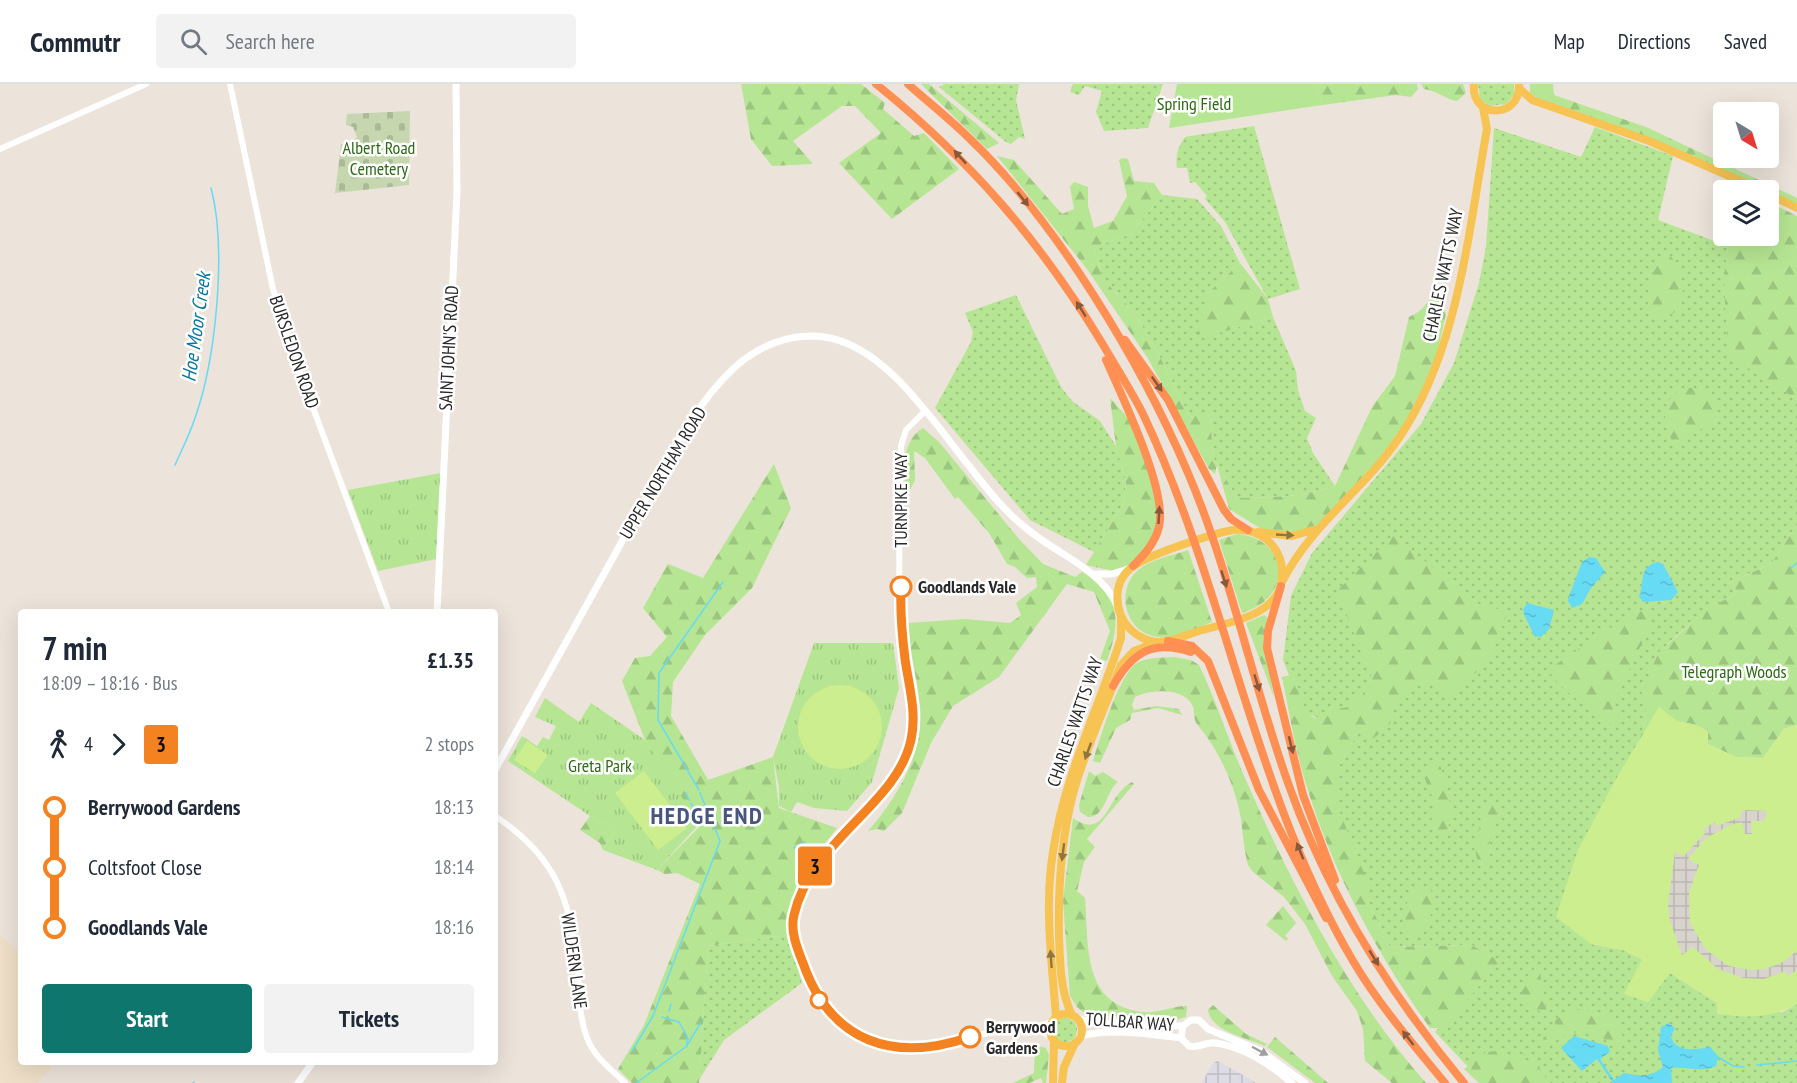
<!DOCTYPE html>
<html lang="en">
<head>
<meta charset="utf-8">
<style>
  body { margin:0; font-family:"PT Sans Narrow",sans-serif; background:#f2f2f3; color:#1f2937; height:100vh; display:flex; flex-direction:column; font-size:22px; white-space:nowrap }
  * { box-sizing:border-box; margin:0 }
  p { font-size:20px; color:#747a83 }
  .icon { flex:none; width:33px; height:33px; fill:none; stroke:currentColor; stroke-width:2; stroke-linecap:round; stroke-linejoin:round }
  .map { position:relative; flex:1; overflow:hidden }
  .sheet { position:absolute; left:18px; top:525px; width:480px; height:456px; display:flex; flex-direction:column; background:#fff; border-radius:6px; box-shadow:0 6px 24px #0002 }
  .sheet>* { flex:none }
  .badge { padding:0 12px; border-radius:4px; font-size:21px; line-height:39px }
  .needle { width:39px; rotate:142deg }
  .buttons { position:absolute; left:1713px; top:18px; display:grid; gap:12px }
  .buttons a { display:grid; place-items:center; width:66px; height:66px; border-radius:6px; background:#fff; box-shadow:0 6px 24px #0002; font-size:30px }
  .map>.badge { position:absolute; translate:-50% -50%; box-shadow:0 0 0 3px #fff }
  .legs { display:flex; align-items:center; gap:9px; height:66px; padding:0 24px; font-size:20px }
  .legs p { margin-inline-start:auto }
  .summary { display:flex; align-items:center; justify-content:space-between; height:102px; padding:0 24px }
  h1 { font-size:33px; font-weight:600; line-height:45px }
  .action { display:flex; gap:12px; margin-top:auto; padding:12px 24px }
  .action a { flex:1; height:69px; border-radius:6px; background:#0f766e; color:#fff; font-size:24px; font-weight:600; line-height:69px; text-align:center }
  .action a+a { background:#f2f2f3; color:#1f2937 }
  ul { padding:0 24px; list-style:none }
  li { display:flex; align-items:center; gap:21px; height:60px; font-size:22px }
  li i { display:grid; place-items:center; width:9px; height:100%; margin:0 8px; background:currentColor }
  li i::after { content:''; width:15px; height:15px; margin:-8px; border:4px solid; border-radius:50%; background:#fff }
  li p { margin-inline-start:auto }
  li:first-child i { background:linear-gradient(#0000 50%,currentColor 0) }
  li:last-child i { background:linear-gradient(currentColor 50%,#0000 0) }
  header { display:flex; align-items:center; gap:36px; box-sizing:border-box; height:84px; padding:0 30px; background:#fff; border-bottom:2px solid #e0e1e3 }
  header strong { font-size:28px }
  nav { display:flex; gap:33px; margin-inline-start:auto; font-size:21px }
  .search { width:420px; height:54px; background:#f2f2f3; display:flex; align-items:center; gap:15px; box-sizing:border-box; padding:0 21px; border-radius:6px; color:#747a83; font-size:22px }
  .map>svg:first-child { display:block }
</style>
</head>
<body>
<header>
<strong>Commutr</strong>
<div class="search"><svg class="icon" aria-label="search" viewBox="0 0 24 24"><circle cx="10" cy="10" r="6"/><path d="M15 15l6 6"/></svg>Search here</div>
<nav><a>Map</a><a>Directions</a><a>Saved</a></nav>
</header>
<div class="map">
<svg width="1797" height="999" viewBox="0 0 1797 999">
  <defs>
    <pattern id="industrial-grid" width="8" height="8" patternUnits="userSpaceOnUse" patternTransform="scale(1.5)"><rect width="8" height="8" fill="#dddbe4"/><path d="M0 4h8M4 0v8" fill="none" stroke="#bebcc4"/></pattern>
    <pattern id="grass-dots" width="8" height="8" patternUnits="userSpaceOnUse" patternTransform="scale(1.5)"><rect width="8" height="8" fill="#b6e693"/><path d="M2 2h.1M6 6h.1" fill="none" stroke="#9cc57f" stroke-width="1.8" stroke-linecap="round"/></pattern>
    <pattern id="forest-firs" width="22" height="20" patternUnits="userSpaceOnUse" patternTransform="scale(1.5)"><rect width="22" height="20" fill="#b6e693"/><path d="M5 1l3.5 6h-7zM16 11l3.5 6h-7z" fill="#9cc57f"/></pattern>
    <pattern id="cemetery-stones" width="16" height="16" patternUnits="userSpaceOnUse" patternTransform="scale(1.5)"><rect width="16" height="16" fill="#c6d7b0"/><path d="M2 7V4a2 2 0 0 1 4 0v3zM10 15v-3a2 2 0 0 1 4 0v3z" fill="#aab997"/></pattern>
    <pattern id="park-tufts" width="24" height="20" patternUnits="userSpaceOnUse" patternTransform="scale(1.5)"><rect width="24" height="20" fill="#b6e693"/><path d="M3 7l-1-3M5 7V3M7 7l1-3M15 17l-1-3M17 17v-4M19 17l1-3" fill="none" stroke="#9cc57f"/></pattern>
    <pattern id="plaza-grid" width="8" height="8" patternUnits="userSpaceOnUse" patternTransform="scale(1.5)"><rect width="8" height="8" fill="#d8d3cd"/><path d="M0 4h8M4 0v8" fill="none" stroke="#b9b5b0"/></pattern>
    <pattern id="water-ripples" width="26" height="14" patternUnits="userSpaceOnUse" patternTransform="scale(1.5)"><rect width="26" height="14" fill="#67daf4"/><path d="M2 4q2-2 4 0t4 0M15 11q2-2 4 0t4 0" fill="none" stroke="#59bbd1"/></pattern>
  </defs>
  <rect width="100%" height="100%" fill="#ece3da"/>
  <!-- industrial -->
  <path fill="url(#industrial-grid)" d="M1217,977L1243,991L1256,999H1202L1212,980Z"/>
  <!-- education -->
  <path fill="#efdfc8" d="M0,851L21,869V978H56L38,999H0Z"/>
  <!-- grass -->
  <path fill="url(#grass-dots)" d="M945,0H1019L1016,16L1025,55L1019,53L1011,60L1006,58L939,3Z
    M1073,0H1163L1148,44L1104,47L1096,28L1102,7L1085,2L1079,11L1070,8Z
    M1478,0H1514V11L1506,20L1489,22L1480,15Z
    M1254,42L1300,205L1268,215L1225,138L1205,115L1207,112L1195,98L1190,99L1187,84H1177C1175,73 1178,63 1185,53Z
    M1595,43L1673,72L1658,136L1728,162L1725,205L1778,303L1797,316V441L1771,480L1732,497L1737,509C1709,524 1682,544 1660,568C1651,577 1645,618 1647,630L1591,860L1623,866L1670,889L1717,919L1718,930L1783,928L1797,920V999H1545L1472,987L1435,948L1499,878L1472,861L1390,863L1323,721L1339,709V682L1360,645L1304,630L1283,576L1291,512L1312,469L1421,340L1454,279L1479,199L1486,163L1494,44L1581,73Z
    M1162,111L1197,115L1221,142L1240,179L1207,210V252L1273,233L1296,287L1298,306L1305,327L1316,334L1307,354L1313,369L1335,402C1301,413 1272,414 1237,414L1213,373L1210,329L1190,333L1158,269L1134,228L1103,195L1094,163L1131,150Z
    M1016,211L1061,303L1072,317L1100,337L1116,362L1126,397L1123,421L1094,468L1030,436L935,324L971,258L973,248L965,229Z
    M788,851L802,899L724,956L699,996L708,862Z
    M1053 946a12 12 0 1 1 24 0a12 12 0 1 1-24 0Z"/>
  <!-- forest -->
  <path fill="url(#forest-firs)" d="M741,0H861L885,19L883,25L914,52L924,49L959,85L892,135L839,79L881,49L855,22H842L793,57L813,80L772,82L751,55Z
    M921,0H929L999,59L987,65Z
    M1316,0H1417L1418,5L1411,13L1396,11L1322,21Z
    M1421,0H1463L1466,9L1457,17C1445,15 1440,8 1424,5Z
    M1530,0H1553L1554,11L1646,43L1797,114V121L1650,55L1541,16L1530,10Z
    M997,72L1014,76L1062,130L1074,125L1070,103L1074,98L1088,103V122L1094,144L1113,137L1127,112L1119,76L1122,74L1128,75L1134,97L1154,99L1162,111L1131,150L1094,163L1103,195L1134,228L1158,269L1190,333L1210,328L1213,373L1237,414C1272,414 1301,413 1335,402L1372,323L1395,292L1409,233C1426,226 1429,213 1438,209L1446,230L1430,301L1399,354L1316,445L1292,452L1260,444L1229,425L1217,381L1215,390L1209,385L1147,273L1087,185Z
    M1769,118L1797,132V316L1728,271C1727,233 1719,188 1731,152H1768Z
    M1667,168C1682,183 1687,207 1679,226L1660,236L1652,234C1642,215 1651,187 1662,169Z
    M1240,179L1268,215L1273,233L1196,256L1207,210Z
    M1686,303L1710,308C1728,343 1700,341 1678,360L1673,358C1660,338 1662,312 1686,303Z
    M1110,314L1131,337L1157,403L1159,443L1133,482L1113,487L1086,481L1123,421L1126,397L1116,362Z
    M923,344L939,358L1019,455L1043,480L1075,493L1082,488C1121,512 1121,537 1107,577L1100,575L1110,547L1094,508L1067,500L999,593L953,622L931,659L902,729L884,747L877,745L868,747C897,714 925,668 920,622C917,594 910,567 907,539L965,535L1010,539L1021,531L1016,519L1037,503L1036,493L1027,494L1015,483L1007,480L989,449L958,413L955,415L925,374L914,367L915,396L909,408C898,391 904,354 923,344Z
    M774,380L791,424L752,504L705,551L673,598L671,632L708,696L773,673L779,724L837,744L806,783L796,803L788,851L708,862L699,999H632L618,985L644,941L700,800L677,789L665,790L657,786L699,743L645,656L622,597L635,574L650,572L667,553L643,524L668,480L703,494Z
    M1797,441V641L1784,645L1763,674L1736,673L1708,660V648C1680,629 1666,643 1639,657C1644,643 1652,625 1640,614L1658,569L1706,526L1737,509L1732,497L1771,480Z
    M1237,450C1289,454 1294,514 1242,529L1219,456Z
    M1393,452L1483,523L1508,526L1489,578L1446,613L1428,598L1410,606L1394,626L1389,643L1372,655L1360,646L1339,682V726L1368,799L1369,818L1390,863L1472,861L1500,878L1443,944H1430C1377,870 1332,787 1306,700C1295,665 1289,628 1282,593L1295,590L1304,629L1315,634L1330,626L1349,623L1374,599L1337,507Z
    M1188,466L1212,538C1196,544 1177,555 1159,553C1127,551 1114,509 1137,487C1150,475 1171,472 1188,466Z
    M1637,526L1648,529L1652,538L1614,618L1613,627L1620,635L1619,643L1614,642C1599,631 1552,601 1549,585Z
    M1264,531L1268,534L1263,556L1274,613L1246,539Z
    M1174,573L1191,576L1199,581C1216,616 1227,652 1242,687C1288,794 1348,911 1426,999H1392L1365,977L1363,945L1357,927L1332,892L1305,840L1284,813L1252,787L1248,781C1244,766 1243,751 1241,735C1235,701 1219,666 1197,640C1193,635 1195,629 1193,623C1186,603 1150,605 1135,613L1132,621L1134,626L1156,622L1179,625L1182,631L1158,624L1132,629L1130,636L1116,644L1100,679L1093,677C1100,655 1119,590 1137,579C1147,573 1162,574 1174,573Z
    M1432,679H1439C1446,696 1458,735 1444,751L1431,741L1434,717L1421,685Z
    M1089,687L1095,692L1103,688L1118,698C1105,708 1106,733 1088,733L1080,728L1079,721Z
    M1132,698L1134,700L1087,755L1095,763L1084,778L1077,807L1085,814C1089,860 1081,920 1142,928C1158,930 1175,921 1187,922L1186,933L1175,936L1087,931L1077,923L1070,912L1063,817L1073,734C1107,758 1106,711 1132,698Z
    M1487,718H1493C1505,732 1491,750 1487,765L1492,775L1488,782L1478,778L1474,762Z
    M590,732L615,746L603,766L600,759L580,746Z
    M1428,802C1444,822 1426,840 1412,854L1407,851C1403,830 1403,806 1428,802Z
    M1283,822L1296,839L1285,852L1288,854L1286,857L1266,841Z
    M1535,884L1540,889L1547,929C1518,923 1514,902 1535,884Z
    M1213,921L1246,950L1267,960L1265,962C1248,954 1211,948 1208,926Z
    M1579,925C1601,928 1625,935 1623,960L1616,963C1597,948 1569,940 1552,961L1544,960L1543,954L1557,943L1554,937L1567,928Z
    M1275,953L1328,999H1315L1267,963Z
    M1035,961L1046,964L1049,971L1046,999H1043L1041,994L1029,999H1013L1034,989Z
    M1497,967L1515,973L1525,970L1523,978L1539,979L1540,987L1551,999H1479L1464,985L1486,968Z"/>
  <!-- cemetery -->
  <path fill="url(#cemetery-stones)" d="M410,27L409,101L335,109L341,60L348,61L357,53L353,43L346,41L347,30Z"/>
  <!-- park -->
  <path fill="url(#park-tufts)" d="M441,389L436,475L378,487L348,406Z
    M814,559H893L899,604L872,698L847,727L814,724L797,718L791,728L779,722V703L773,673Z
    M545,614L579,638L591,619L645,656L699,740L657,786L603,766L615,746L590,732L508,677L522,652L537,662L543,653L549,656L556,642L535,633Z"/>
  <!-- garden -->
  <path fill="#b6e693" d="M1177,0H1316L1322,21L1169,44Z"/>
  <!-- pitch -->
  <path fill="#cdee8f" d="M798 643a42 42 0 1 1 84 0a42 42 0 1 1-84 0Z
    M1659,623L1677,637L1697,641L1708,648V660L1736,673L1763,674L1784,645L1797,641V920C1772,934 1745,935 1717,929V919L1670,889L1648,918L1624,910L1642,875L1623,866L1591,860L1556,833L1578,766L1616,695Z
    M527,657L548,671L535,689L514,676Z
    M644,687L687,744L658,766L615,709Z"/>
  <!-- plaza -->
  <path fill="url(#plaza-grid)" d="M1747,726L1767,727L1764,737H1751L1752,750H1745L1742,738L1730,741L1706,754L1688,775L1699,781L1689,808L1690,839L1706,866L1729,882L1751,886L1765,885L1783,878L1797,867V886L1788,892L1785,887L1764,895L1743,894L1718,885L1693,863L1682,871L1670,837L1668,821L1675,768L1684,772L1705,749L1703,745L1715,738L1717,742L1741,733L1740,728Z"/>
  <!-- water -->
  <path fill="url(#water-ripples)" d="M1589,473L1596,474L1605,488L1591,504L1582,520L1572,524L1568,517L1569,512L1582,478Z
    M1658,478L1663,480L1678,508L1671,516L1643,518L1639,512C1645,499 1638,482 1658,478Z
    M1527,519L1554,526L1549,545L1541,553L1534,552C1531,543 1524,533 1523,526Z
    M1669,939L1675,944L1671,952C1674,969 1698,966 1710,963L1718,972L1716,982C1704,989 1685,982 1671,984L1672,999H1613L1597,975L1582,987L1561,964L1574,952L1608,962L1610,968L1600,975L1614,996L1624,989C1638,992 1653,993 1663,983L1658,967L1661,943Z"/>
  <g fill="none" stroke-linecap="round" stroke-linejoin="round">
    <!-- stream -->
    <path stroke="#67daf4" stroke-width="1.5" d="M175,381C182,365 190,350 195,334C216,275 227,164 211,104
      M1791,484L1797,479
      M699,706L658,636L659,589L723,498
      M686,709L689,716
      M691,719L694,725
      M794,764L805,758
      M669,927L671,920
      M703,936V935
      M688,960L700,940
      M632,967L653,932L720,757L700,709
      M1718,973L1733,982L1744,983
      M1757,981L1797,977
      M193,999L194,998
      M636,999L687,962V952L679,938L662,933"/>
    <!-- tertiary -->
    <path stroke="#fff" stroke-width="6" d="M230,0L273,205L293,270L389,528
      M0,65L146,0
      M924,328L906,346L901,362C900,419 898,477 900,534C902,575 919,614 911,655C898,723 799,761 793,834C791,850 797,864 802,878C822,934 857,961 916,966C938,967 957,956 978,951C1003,945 1029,950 1052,937
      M495,732C556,772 571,816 578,886C579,909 579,932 587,954C594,973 611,985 625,999
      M1036,945L1052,953"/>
    <!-- secondary -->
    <path stroke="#fff" stroke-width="7" d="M1096,490H1112L1131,484
      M437,528L457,108L456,0
      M495,686C542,602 588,518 635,434C664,383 691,324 734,284C758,262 791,248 824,253C885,261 933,338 970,383C987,405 1004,427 1026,444C1056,470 1100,484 1117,521
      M1077,934L1092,939L1183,942
      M1080,952C1113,944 1148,950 1181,954
      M298,999L313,978
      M1292,999C1271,981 1244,963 1216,959C1206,957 1199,965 1189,962L1181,954L1183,942L1191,936H1199L1208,945L1261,967L1305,999"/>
    <!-- primary -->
    <path stroke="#f7c454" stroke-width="8" d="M1474,0C1470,34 1519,36 1519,2
      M1519,4L1532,16L1649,57L1761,106
      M1768,110L1797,124
      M1233,446C1249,445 1262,449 1273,462C1280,471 1283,481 1282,492C1281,531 1231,538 1202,546C1188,550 1173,558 1158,558C1148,558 1137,552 1130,545C1114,529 1112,499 1131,484C1146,471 1212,450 1233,446Z
      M1258,448L1292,452L1313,446
      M1282,498C1312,439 1363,407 1399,354C1459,266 1468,148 1487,45L1483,24
      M1050 946a16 16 0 1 1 32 0a16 16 0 1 1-32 0Z
      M1072,931C1060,907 1060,878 1059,851C1058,804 1061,756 1073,710C1085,666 1105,624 1121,581L1134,567L1155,559
      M1056,933C1052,879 1044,823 1053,768C1064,692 1098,626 1121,554V533
      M1053,999L1054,956
      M1062,999L1064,983L1075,959"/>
    <!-- motorway -->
    <path stroke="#ff8f52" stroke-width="8" d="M876,0C970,76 1039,155 1102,259C1116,283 1131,306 1143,330C1227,507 1253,708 1353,877C1379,921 1413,960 1445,999
      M908,0C928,18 950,35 969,54C1056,137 1141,278 1188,389C1230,487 1252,598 1288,699C1327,810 1390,910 1464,999
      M1125,256L1168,316L1224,426L1231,435L1248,446
      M1106,276C1122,312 1168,407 1159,443C1155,459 1144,471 1133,482
      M1281,502L1268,547L1267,564L1303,711L1335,796
      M1168,557L1192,562L1208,577L1259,706L1326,834
      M1113,602C1132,569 1152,555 1191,568"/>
  </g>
  <!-- one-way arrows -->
  <defs><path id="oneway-solid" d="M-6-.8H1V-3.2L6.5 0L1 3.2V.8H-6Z" transform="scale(1.5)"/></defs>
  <g fill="#89573b">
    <use href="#oneway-solid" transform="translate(960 73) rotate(-133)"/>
    <use href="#oneway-solid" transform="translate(1023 115) rotate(51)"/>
    <use href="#oneway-solid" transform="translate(1081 225) rotate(-122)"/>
    <use href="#oneway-solid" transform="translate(1157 300) rotate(55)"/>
    <use href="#oneway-solid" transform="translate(1159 431) rotate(-87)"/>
    <use href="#oneway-solid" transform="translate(1224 495) rotate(72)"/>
    <use href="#oneway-solid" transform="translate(1257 599) rotate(73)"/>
    <use href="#oneway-solid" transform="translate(1291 661) rotate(76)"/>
    <use href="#oneway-solid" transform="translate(1300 767) rotate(-112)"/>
    <use href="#oneway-solid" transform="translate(1374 874) rotate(59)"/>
    <use href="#oneway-solid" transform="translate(1408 954) rotate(-128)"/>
  </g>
  <g fill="#90763e">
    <use href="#oneway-solid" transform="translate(1285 451) rotate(3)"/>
    <use href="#oneway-solid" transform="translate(1088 667) rotate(110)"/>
    <use href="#oneway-solid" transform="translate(1063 768) rotate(97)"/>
    <use href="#oneway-solid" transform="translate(1051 875) rotate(-94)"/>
  </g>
  <use fill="#9f9f9f" href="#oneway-solid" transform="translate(1260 967) rotate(28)"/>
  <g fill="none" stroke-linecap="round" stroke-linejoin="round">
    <!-- line-1 casing -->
    <g stroke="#fff" stroke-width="14">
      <path id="line-1" d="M901,503C900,528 902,551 905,575C909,603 917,628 911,656C897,721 811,756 794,831C790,847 797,864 803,879C831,959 894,979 970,953"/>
    </g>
    <!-- line-1 -->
    <use href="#line-1" stroke="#f58220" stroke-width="9"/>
  </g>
  <!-- markers -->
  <g fill="#fff" stroke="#f58220" stroke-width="3">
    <circle cx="901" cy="503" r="10"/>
    <circle cx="819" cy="916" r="8"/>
    <circle cx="970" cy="953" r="10"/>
  </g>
  <g text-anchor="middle" stroke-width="5" stroke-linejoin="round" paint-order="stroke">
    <!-- park labels -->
    <g font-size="18" fill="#2e6916" stroke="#fff">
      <text x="1194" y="26">Spring Field</text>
      <text x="379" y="70">Albert Road<tspan x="379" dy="21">Cemetery</tspan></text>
      <text x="1734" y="594">Telegraph Woods</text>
      <text x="600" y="688">Greta Park</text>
    </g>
    <!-- street labels -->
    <g font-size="18" fill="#292929" stroke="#fff">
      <text transform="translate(1443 191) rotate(-78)" y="6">CHARLES WATTS WAY</text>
      <text transform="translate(449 264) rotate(-87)" y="6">SAINT JOHN'S ROAD</text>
      <text transform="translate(294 268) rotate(71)" y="6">BURSLEDON ROAD</text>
      <text transform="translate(663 389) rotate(-59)" y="6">UPPER NORTHAM ROAD</text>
      <text transform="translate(901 416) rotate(-90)" y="6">TURNPIKE WAY</text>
      <text transform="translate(1075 638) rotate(-71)" y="6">CHARLES WATTS WAY</text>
      <text transform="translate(574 877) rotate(82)" y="6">WILDERN LANE</text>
      <text transform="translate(1130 938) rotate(4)" y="6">TOLLBAR WAY</text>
    </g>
    <!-- stop labels -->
    <g font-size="18" font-weight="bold" fill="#292929" stroke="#fff" text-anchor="start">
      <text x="918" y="509">Goodlands Vale</text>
      <text x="986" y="949">Berrywood<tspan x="986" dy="21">Gardens</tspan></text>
    </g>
    <!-- water labels -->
    <g font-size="20" font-style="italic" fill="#07779f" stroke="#fff">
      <text transform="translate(196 243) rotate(-82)" y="7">Hoe Moor Creek</text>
    </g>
    <!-- district labels -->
    <g font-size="24" font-weight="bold" letter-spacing="1.5" fill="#48557c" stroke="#fff">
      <text x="707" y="740">HEDGE END</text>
    </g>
  </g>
</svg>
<div class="buttons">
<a><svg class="needle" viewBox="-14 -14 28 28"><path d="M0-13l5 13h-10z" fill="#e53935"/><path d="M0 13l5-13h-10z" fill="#747a83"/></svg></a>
<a><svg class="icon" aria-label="layers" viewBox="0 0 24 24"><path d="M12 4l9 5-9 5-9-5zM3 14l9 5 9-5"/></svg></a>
</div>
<b class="badge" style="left:815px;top:782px;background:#f58220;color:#111">3</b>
<section class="sheet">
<div class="summary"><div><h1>7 min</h1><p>18:09 – 18:16 · Bus</p></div><b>£1.35</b></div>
<div class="legs"><svg class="icon" aria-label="walk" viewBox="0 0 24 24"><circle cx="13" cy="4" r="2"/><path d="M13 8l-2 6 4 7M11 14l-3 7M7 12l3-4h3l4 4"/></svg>4<svg class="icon" aria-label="forward" viewBox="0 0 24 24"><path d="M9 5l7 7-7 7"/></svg><b class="badge" style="background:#f58220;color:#111">3</b><p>2 stops</p></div>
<ul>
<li><i style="color:#f58220"></i><b>Berrywood Gardens</b><p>18:13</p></li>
<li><i style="color:#f58220"></i><span>Coltsfoot Close</span><p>18:14</p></li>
<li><i style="color:#f58220"></i><b>Goodlands Vale</b><p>18:16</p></li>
</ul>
<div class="action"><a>Start</a><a>Tickets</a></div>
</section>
</div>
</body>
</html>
